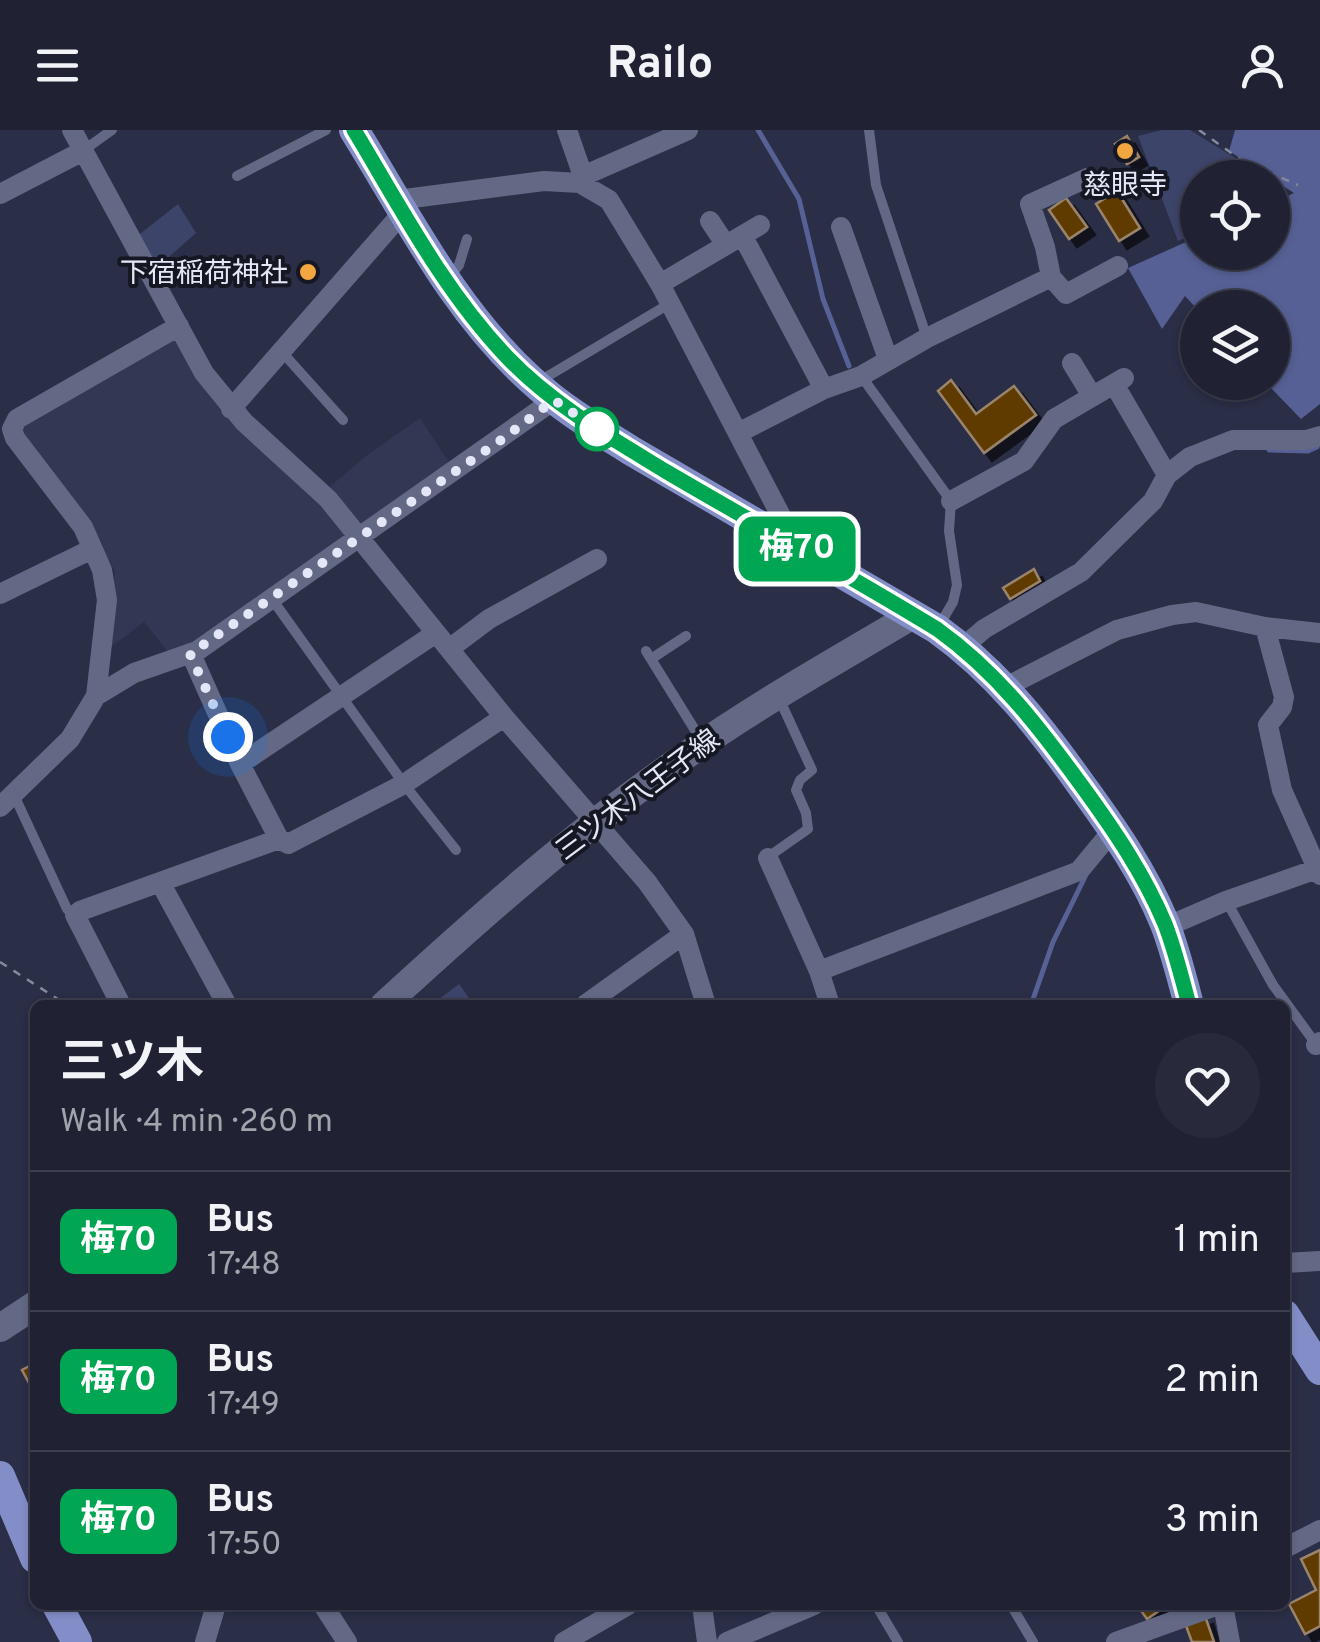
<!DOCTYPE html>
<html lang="en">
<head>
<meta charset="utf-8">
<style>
  body { margin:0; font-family:Overpass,"Noto Sans JP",sans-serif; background:#282a3c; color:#f1f3f6; height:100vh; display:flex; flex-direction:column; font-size:38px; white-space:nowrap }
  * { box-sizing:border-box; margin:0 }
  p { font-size:32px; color:#a2a4ac }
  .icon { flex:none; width:55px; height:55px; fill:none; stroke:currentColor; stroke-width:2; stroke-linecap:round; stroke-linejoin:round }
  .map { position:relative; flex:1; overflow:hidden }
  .sheet { position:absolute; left:30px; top:870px; width:1260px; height:610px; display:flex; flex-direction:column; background:#202234; border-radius:15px; box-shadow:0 2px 8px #0004,0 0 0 2px #3d3f4f }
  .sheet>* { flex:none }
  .badge { padding:0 20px; border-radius:15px; font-size:35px; line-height:65px }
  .fabs { position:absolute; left:1180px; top:30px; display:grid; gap:20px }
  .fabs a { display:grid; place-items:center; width:110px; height:110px; border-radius:50%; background:#202234; box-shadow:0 2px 8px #0004,0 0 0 2px #3d3f4f; font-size:50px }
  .you { position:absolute; width:50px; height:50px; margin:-25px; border:8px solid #fff; border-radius:50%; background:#1a73e8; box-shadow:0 0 0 15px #1a73e833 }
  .map>.badge { position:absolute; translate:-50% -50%; box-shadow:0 0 0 5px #fff }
  .round { display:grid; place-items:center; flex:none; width:105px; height:105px; border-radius:52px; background:#282a3c }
  .overview { display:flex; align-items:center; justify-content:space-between; height:170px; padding:0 30px }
  h1 { font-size:48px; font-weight:700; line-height:75px }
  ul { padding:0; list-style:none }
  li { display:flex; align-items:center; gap:30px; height:140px; padding:0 30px; border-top:2px solid #3d3f4f }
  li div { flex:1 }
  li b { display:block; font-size:38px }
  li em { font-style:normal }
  li .badge { min-width:110px; font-weight:700; text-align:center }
  header { display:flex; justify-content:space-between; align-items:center; height:130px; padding:0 30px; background:#202234; font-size:45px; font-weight:700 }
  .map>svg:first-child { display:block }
</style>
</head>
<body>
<header><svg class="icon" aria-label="menu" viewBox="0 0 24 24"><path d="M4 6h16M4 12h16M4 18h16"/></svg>Railo<svg class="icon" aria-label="person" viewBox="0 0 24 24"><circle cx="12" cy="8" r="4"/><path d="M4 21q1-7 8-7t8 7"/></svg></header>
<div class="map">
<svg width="1320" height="1512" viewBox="0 0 1320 1512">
  <defs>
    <filter id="shadow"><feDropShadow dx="8" dy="8" stdDeviation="0" flood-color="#0009"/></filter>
  </defs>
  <rect width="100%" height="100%" fill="#2a2e46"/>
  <!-- built -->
  <path fill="#323754" d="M176,207L350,405L191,517L170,524L144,492L106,521L115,441L92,402L21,304L23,296Z
    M420,288L452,337L365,397L357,396L326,360L366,326Z"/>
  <!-- green -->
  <path fill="#3d4469" d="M1162,0H1190L1266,47L1198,48L1197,102L1178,111L1138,6Z
    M178,74L196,103L153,141L136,107Z
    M459,854L474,875H431Z"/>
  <!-- forest -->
  <path fill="#566094" d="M1235,0H1320V274L1301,289L1266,253L1272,252V178L1197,179L1185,166L1162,199L1128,138L1197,107L1198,122H1272L1273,73L1294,63L1229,21Z"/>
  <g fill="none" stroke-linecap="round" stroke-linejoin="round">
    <!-- stream -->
    <path stroke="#576196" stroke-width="5" d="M758,0L799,69L823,169L849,236
      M1269,320L1308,321L1317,317
      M1031,875L1053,812L1085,747"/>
  </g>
  <!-- building -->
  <path fill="#603b00" stroke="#9a856c" stroke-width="2.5" filter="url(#shadow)" d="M1127,6L1139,27L1127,34L1115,14Z
    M1117,61L1140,98L1119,111L1096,74Z
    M1066,68L1087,97L1069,109L1049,80Z
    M951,250L976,284L1014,256L1036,285L984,323L938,261Z
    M1034,439L1040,451L1010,469L1003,458Z
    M35,1233V1264L22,1240Z
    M1320,1420V1496L1305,1504L1289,1474L1316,1460L1301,1429Z
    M1137,1475H1161L1163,1478L1147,1489Z
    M1205,1486L1214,1512H1192L1185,1493Z"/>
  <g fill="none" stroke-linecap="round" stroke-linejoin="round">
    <!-- path -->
    <path stroke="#868a9e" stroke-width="2.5" stroke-dasharray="8 8" stroke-linecap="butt" d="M1199,0L1241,30L1298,55
      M0,832L67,875"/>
    <!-- lane -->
    <path stroke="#636985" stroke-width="10" d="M869,0L876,55L927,208
      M84,20L112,0
      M237,46L326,0
      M449,147L459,135L467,109
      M282,222L343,290
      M862,247L951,371L949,401L957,455L953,472L939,496
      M538,252L669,174
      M272,469L404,654L456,720
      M646,521L703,613
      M651,529L686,506
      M14,665L67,779L75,785
      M768,727L808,699L806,683L796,660L800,650L812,640L778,566
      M1227,772L1273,855L1316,914
      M876,1475L898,1512
      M1011,1475L1033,1512"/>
    <!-- street -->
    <path stroke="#636985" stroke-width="20" d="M72,0L204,243L244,292L328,369L504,587L647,752L684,804L706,875
      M567,0L583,46
      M1087,48L1030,74L1045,117L1051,147L1066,164L1118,136
      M580,53L583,46L688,0
      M0,64L83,21
      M397,70L544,51L580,53L609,70L660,154L781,386L782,392L776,406
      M710,91L726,115
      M841,97L888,229
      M748,116L824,259
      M660,154L760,95
      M1072,233L1092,266
      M1114,254L1167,345
      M231,279L404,81
      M738,303L824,259L861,246L927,208L1051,147
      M951,371L1024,331L1054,289L1124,248
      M0,464L92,419
      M1265,497L1284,567L1282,577L1268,595L1282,660L1320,745
      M963,517L984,499L1081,442L1153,371L1167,345L1190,327L1233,310H1306L1320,306
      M449,519L489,489L597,429
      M191,524L240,634L279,709
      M1006,557L1117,500L1172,485L1196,482L1265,497L1320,503
      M96,566L134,543L197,521L554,270
      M240,634L436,503
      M0,677L70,609L96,566L107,470L102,440L83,397L15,308L12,299L17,289L179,196
      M768,728L819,841L830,875
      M161,754L227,875
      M1166,797L1226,771L1320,738
      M819,841L1079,741L1113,700
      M121,875L75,785L80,781L279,709L288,714L404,654L504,587
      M585,875L684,804
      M1316,915L1320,912
      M1285,1133L1320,1131
      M1285,1418L1320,1400
      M323,1475L347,1512
      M702,1475L707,1512
      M1223,1475L1230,1512
      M205,1512L216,1475
      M564,1512L628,1475
      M727,1512L814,1475
      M1116,1512L1218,1475"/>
    <!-- secondary -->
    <path stroke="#636985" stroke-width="28" d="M384,875C480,787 578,700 685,626C758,574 836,531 913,485
      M0,1198L35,1175"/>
    <!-- primary -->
    <path stroke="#838ec9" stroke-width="30" d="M354,0C408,87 454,180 530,249C560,277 595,298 630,320L937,499C997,542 1040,597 1082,656C1114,700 1144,743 1165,794C1175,820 1182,848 1189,875
      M1285,1185L1320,1240
      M0,1346L35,1428
      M57,1475L77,1512"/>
  </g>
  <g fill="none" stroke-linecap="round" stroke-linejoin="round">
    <!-- line casing -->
    <g stroke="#fff" stroke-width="22">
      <path id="line" d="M354,0C401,78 444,161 507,227C553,275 611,308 667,342C757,395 849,445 937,499C997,542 1039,597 1082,656C1114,700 1144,744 1165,794C1175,820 1182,848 1189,875"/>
    </g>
    <!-- line -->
    <use href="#line" stroke="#00a651" stroke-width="15"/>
    <!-- walk -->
    <path stroke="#e4e7f7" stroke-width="10" stroke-dasharray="0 18" d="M228,607L190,524L504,308L554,270L606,305L597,299"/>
  </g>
  <!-- markers -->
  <g fill="#f1a63f" stroke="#151722" stroke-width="4">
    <circle cx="1125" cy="21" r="10"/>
    <circle cx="308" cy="142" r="10"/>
  </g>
  <circle fill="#fff" stroke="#00a651" stroke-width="5" cx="597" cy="299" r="20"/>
  <g text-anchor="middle" stroke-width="8" stroke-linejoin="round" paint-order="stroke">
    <!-- poi labels -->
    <g font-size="28" fill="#e4e7f7" stroke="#151722">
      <text x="1125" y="64">慈眼寺</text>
      <text x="288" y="152" text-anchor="end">下宿稲荷神社</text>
    </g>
    <!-- street labels -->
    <g font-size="28" fill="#e4e7f7" stroke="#151722">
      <text transform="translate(637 664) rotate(-37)" y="10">三ツ木八王子線</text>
    </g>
  </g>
</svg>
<div class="fabs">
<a><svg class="icon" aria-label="locate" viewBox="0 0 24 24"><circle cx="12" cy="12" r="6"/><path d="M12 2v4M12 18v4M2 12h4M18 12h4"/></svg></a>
<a><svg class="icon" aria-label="layers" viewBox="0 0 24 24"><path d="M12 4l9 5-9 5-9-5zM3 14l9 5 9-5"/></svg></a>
</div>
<div class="you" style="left:228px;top:607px"></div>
<b class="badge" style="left:797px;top:419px;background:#00a651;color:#fff">梅70</b>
<section class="sheet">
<div class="overview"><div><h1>三ツ木</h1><p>Walk · 4 min · 260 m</p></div><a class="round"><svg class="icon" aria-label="heart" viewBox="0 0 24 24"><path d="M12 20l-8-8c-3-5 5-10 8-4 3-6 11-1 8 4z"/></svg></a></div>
<ul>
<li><span class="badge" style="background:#00a651;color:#fff">梅70</span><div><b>Bus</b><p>17:48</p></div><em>1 min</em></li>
<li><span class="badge" style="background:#00a651;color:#fff">梅70</span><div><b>Bus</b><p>17:49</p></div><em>2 min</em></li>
<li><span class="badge" style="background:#00a651;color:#fff">梅70</span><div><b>Bus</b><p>17:50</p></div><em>3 min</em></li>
</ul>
</section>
</div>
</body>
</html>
